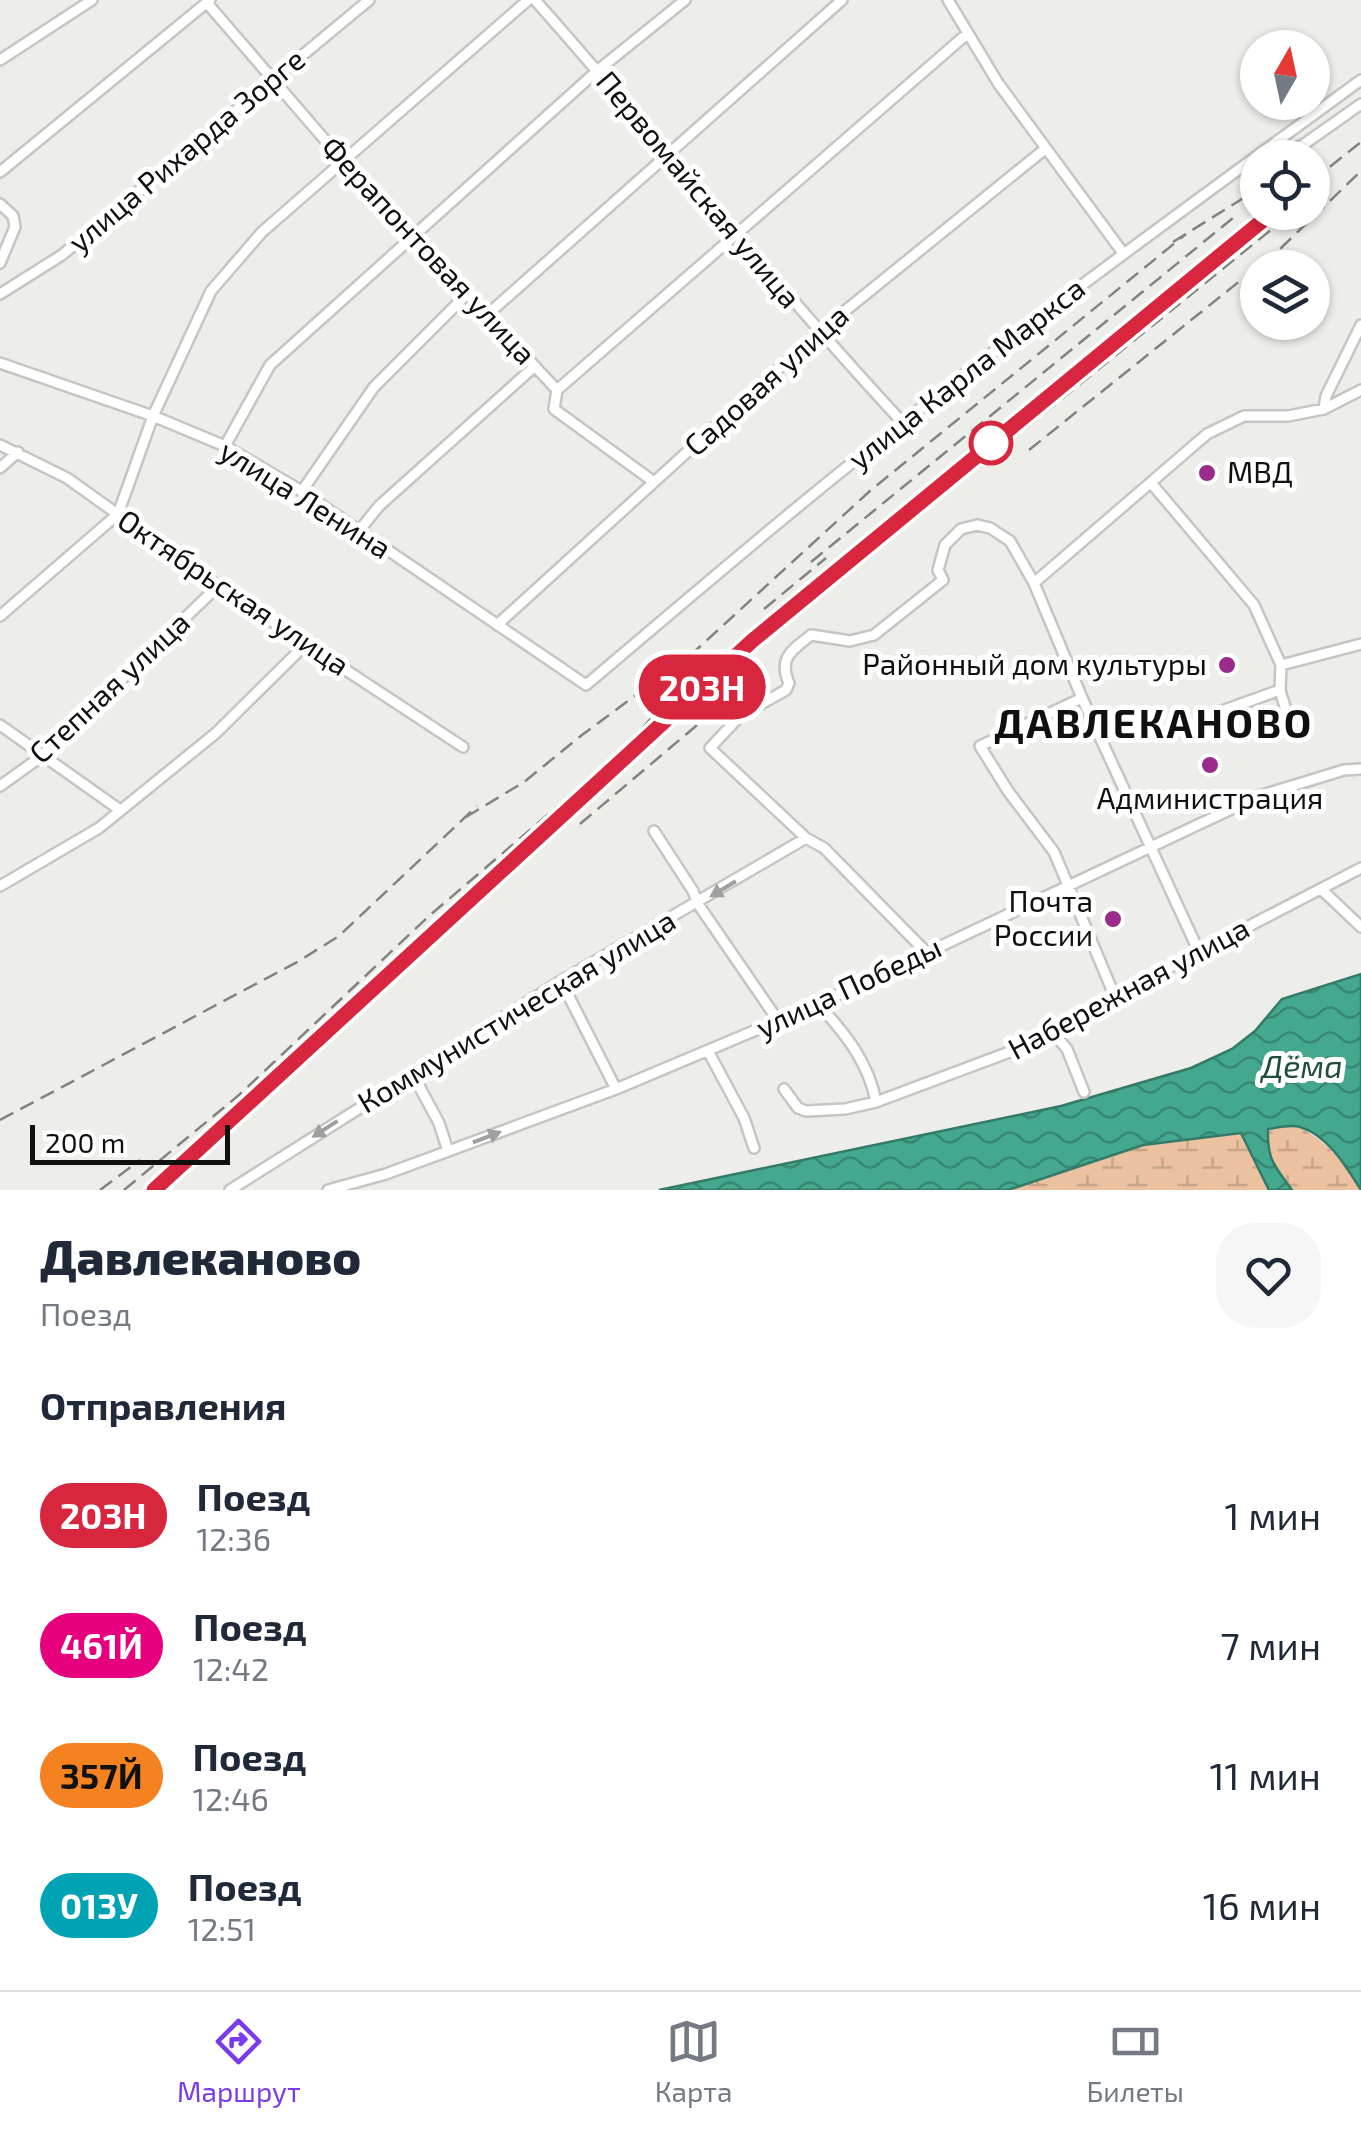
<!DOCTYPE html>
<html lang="ru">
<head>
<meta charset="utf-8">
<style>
  body { margin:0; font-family:"Exo 2",sans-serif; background:#f6f6f7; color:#1f2937; height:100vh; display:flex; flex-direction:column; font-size:38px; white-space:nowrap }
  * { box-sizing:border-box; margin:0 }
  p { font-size:32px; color:#747a83 }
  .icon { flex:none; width:55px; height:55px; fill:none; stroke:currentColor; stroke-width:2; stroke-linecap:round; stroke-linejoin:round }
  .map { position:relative; height:1190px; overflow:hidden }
  .drawer { display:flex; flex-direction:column; background:#fff; flex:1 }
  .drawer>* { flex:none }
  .badge { padding:0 20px; border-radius:32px; font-size:35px; line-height:65px }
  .needle { width:65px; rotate:9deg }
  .controls { position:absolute; left:1240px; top:30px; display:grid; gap:20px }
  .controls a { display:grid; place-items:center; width:90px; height:90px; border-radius:50%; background:#fff; box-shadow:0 2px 8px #0004; font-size:50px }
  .scale { position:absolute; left:30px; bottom:25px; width:200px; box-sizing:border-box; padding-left:10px; border:5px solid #10100e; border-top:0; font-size:28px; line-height:35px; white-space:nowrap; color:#10100e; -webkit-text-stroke:8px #fff; paint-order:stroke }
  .map>.badge { position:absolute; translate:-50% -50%; box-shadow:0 0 0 5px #fff }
  h2 { padding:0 40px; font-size:38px; line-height:90px }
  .round { display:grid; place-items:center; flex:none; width:105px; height:105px; border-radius:40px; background:#f6f6f7 }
  .headline { display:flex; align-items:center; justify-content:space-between; height:170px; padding:0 40px }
  h1 { font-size:48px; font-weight:800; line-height:75px }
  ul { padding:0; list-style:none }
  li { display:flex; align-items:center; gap:30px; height:130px; padding:0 40px }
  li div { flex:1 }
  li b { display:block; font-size:38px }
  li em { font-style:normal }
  li .badge { min-width:110px; font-weight:700; text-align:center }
  .tabs { display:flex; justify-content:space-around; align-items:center; height:140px; border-top:2px solid #e0e1e3; background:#fff; font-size:28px; color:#747a83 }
  .tabs a { display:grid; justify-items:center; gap:5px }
  .tabs .current { color:#7c3aed }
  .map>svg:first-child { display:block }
</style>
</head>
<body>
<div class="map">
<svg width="1361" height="1190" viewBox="0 0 1361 1190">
  <defs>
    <pattern id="wetland-marsh" width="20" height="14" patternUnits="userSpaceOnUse" patternTransform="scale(2.5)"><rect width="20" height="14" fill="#ebc1a0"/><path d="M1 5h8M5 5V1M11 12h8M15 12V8" fill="none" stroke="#c8a589"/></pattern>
    <pattern id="water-waves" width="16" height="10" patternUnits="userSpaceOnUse" patternTransform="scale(2.5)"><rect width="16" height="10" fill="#43a88e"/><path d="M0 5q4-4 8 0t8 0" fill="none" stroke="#378772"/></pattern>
  </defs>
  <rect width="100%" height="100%" fill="#edeee9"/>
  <!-- wetland -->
  <path fill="url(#wetland-marsh)" d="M1299,1126C1326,1143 1346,1161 1360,1190H1292C1275,1165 1267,1161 1268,1129Z
    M1241,1133L1269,1190H1008L1143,1145Z"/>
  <!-- water -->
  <path fill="url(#water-waves)" stroke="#347a68" stroke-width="2.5" d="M1361,974V1190C1347,1168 1328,1135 1300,1127C1291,1124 1276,1128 1268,1129C1267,1161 1275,1166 1292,1190H1269L1241,1133L1143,1145L1008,1190H659L1061,1106L1191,1068L1232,1049L1255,1031L1282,999Z"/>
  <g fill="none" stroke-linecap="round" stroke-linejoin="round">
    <!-- minor casing -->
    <g stroke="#c5c6c1" stroke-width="14">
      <path id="minor" d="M535,0C659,140 776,286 903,423
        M948,0L998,83L1123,253
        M207,3L343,161L557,390L554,409L654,482
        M0,60L92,0
        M1267,158L1303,145L1361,104
        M0,172L210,0
        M0,204L13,216L15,227L0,263
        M0,294L62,255L369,0
        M487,315L842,0
        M0,363L153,416L225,446L298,489L586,685C657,625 728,564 800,505C981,356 1172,218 1361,80
        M557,390L968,33
        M1324,409L1326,396L1361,325
        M0,445L67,478L218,586L463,747
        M225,446L270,365L597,71L685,0
        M0,468L18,452
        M1152,484L1254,605L1281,665L1280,690L1291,727
        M302,491L374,387L467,294
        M359,531L379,506L535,366
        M1034,583L1207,434L1244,416H1288L1324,409L1361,390
        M0,616L118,514L153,416L211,291L262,232L528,0
        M497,625L819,332L1045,149
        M1281,665L1361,644
        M1082,698L980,746L1008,791L1054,852L1115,997
        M1202,718L1280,690
        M0,725L120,810
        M0,786L42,756L218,586
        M654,831L693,891L698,904L779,1022
        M0,886L99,828L216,733L306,644
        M1321,889L1361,927
        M926,952L824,848L806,838L710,748L740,716L786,690L789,683C778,658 792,650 811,635L850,641L874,635L943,580L938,570L945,545L961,529L977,525L990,528L1010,541L1034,583L1082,698L1199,952
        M561,981L616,1089
        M818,1004C845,1033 869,1063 876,1102
        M1055,1035L1067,1049L1084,1092
        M708,1051L744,1118L754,1148
        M412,1073L439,1123L448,1151
        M784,1089L798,1108L806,1111L845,1109L876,1102L1055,1035L1124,991L1361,868
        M230,1190L561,981L806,838
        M328,1190L386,1174L616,1089L818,1004L1259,796L1344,770L1361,769"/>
    </g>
    <!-- minor -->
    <use href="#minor" stroke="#fff" stroke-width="9"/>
    <!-- rail -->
    <path stroke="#82827e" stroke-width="2.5" stroke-dasharray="15 8" stroke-linecap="butt" d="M1312,181L1361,142
      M1173,242L1258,189
      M1029,450L1281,248L1361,171
      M811,562L1233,218
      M764,609L826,558
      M626,747L705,657
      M466,817L524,782L582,735L694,652L871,490L1186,234
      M580,824L735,693
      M0,1120L299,961L339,936L477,806
      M100,1190L140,1160
      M124,1190L239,1095L429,916L558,806
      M165,1190L477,898L767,637L1293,212"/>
  </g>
  <!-- one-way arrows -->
  <defs><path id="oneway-solid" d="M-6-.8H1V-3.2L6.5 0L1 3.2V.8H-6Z" transform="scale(2.5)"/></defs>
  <g fill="#9f9f9f">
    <use href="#oneway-solid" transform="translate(723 889) rotate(149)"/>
    <use href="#oneway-solid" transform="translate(325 1129) rotate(147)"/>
    <use href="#oneway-solid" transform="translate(487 1137) rotate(-21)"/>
  </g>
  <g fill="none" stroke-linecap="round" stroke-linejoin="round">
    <!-- line casing -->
    <g stroke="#fff" stroke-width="22">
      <path id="line" d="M154,1190L752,641L1273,212"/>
    </g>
    <!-- line -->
    <use href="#line" stroke="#d7263d" stroke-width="15"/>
  </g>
  <!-- markers -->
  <circle fill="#fff" stroke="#d7263d" stroke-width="5" cx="991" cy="443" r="20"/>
  <g fill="#9a2b8a" stroke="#fff" stroke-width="4">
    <circle cx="1207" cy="473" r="10"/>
    <circle cx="1227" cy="665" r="10"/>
    <circle cx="1210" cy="765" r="10"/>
    <circle cx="1113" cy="919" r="10"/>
  </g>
  <g text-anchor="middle" stroke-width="10" stroke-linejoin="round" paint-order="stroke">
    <!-- street labels -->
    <g font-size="30" fill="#10100e" stroke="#fff">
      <text transform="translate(187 151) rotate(-40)" y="10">улица Рихарда Зорге</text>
      <text transform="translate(698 190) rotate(50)" y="10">Первомайская улица</text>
      <text transform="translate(428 251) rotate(47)" y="10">Ферапонтовая улица</text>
      <text transform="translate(967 374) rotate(-38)" y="10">улица Карла Маркса</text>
      <text transform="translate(767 381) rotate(-42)" y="10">Садовая улица</text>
      <text transform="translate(305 500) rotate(32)" y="10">улица Ленина</text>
      <text transform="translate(233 593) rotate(34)" y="10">Октябрьская улица</text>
      <text transform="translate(110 688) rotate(-43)" y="10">Степная улица</text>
      <text transform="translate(849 988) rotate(-25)" y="10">улица Победы</text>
      <text transform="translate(1129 989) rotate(-28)" y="10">Набережная улица</text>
      <text transform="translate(517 1012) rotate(-31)" y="10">Коммунистическая улица</text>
    </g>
    <!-- poi labels -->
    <g font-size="30" fill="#10100e" stroke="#fff" text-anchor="end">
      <text x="1227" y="483" text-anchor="start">МВД</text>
      <text x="1207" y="675">Районный дом культуры</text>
      <text x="1210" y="809" text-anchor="middle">Администрация</text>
      <text x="1093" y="912">Почта<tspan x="1093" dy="34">России</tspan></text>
    </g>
    <!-- water labels -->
    <g font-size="32" font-style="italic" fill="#214d41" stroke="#fff">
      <text x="1302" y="1078">Дёма</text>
    </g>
    <!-- district labels -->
    <g font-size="40" font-weight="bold" letter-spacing="2.5" fill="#10100e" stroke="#fff">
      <text x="1154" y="738">ДАВЛЕКАНОВО</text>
    </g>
  </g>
</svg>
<div class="controls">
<a><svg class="needle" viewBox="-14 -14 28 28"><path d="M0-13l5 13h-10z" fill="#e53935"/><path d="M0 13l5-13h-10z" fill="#747a83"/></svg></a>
<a><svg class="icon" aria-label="locate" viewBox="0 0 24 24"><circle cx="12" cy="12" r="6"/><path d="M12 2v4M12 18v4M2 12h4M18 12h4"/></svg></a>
<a><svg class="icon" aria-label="layers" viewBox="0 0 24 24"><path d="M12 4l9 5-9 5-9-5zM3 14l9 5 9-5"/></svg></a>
</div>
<div class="scale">200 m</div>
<b class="badge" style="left:702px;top:687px;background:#d7263d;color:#fff">203Н</b>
</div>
<section class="drawer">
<div class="headline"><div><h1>Давлеканово</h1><p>Поезд</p></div><a class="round"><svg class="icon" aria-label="heart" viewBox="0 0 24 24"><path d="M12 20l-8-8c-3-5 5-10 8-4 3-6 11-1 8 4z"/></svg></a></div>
<h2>Отправления</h2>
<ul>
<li><span class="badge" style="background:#d7263d;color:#fff">203Н</span><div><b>Поезд</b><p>12:36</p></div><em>1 мин</em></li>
<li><span class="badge" style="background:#e6007e;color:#fff">461Й</span><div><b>Поезд</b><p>12:42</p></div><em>7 мин</em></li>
<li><span class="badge" style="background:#f58220;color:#111">357Й</span><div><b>Поезд</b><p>12:46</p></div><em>11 мин</em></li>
<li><span class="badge" style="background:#00a3b4;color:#fff">013У</span><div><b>Поезд</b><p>12:51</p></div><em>16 мин</em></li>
</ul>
</section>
<nav class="tabs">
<a class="current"><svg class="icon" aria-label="directions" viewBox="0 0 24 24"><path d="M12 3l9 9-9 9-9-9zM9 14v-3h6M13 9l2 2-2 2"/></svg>Маршрут</a>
<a><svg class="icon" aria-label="map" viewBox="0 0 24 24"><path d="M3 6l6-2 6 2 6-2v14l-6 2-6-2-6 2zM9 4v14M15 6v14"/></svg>Карта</a>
<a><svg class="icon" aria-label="tickets" viewBox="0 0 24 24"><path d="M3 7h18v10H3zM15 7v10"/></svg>Билеты</a>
</nav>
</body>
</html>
